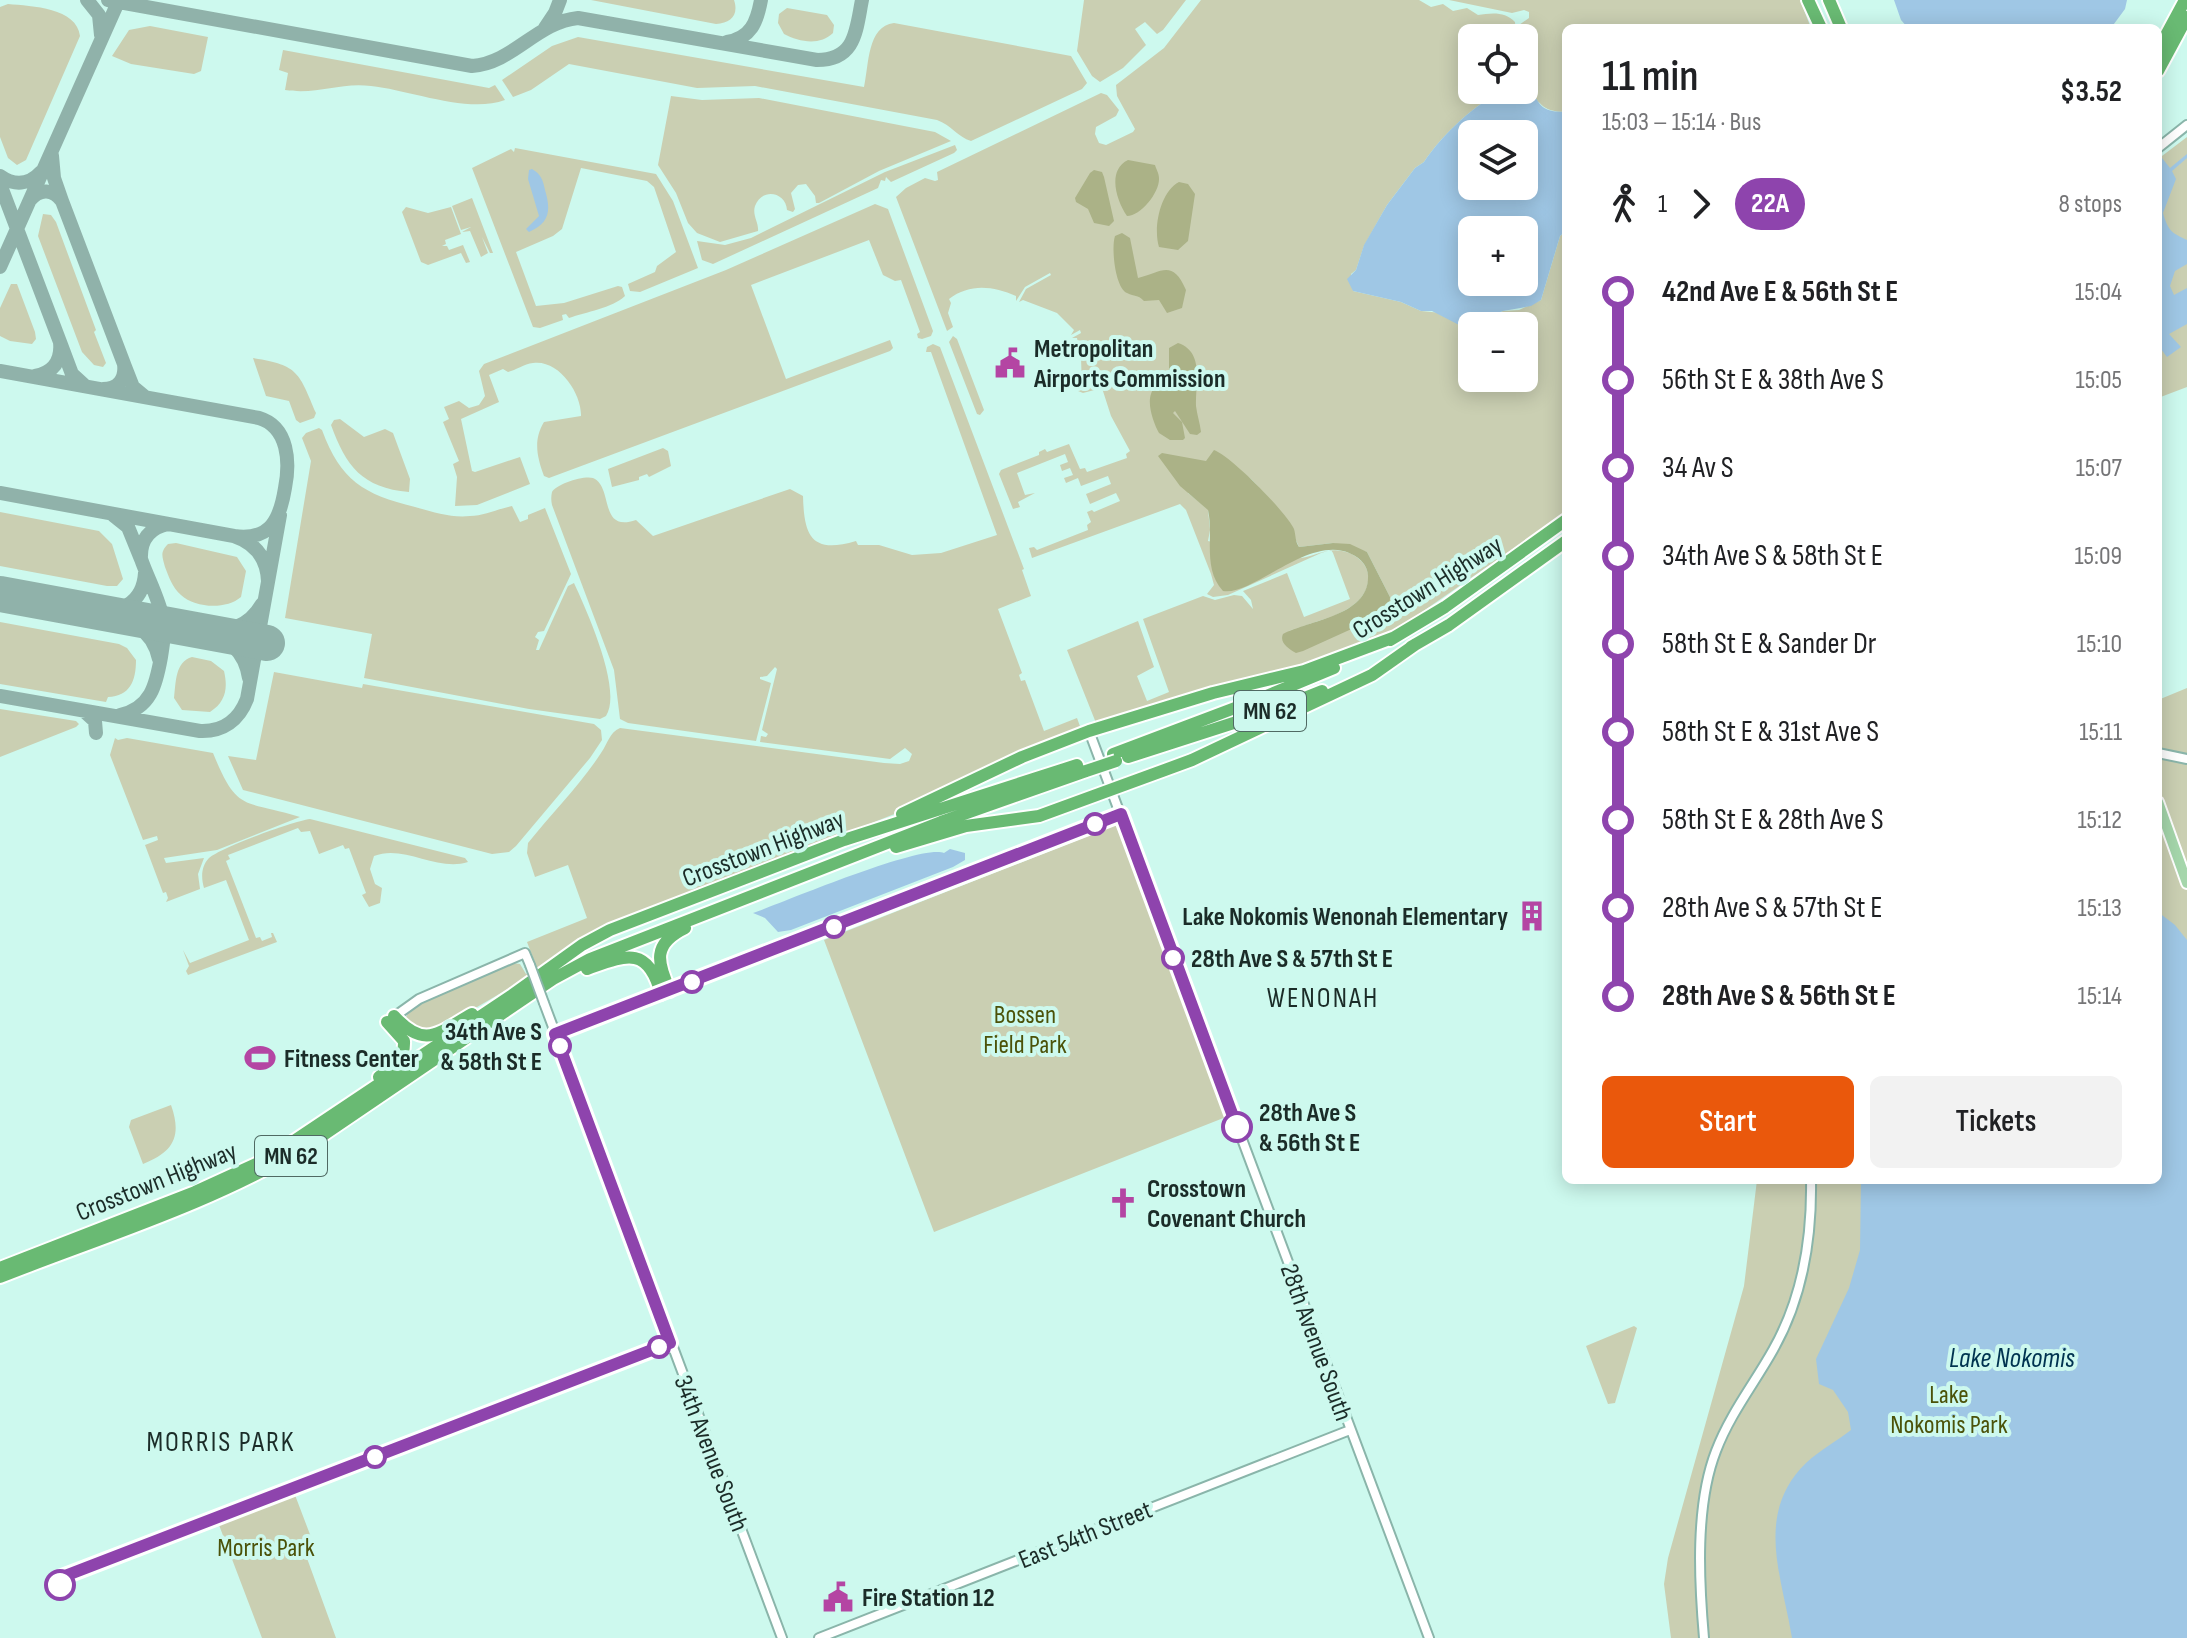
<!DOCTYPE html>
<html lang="en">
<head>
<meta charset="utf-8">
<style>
  body { margin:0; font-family:"Sofia Sans Condensed",sans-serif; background:#f2f2f2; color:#202124; height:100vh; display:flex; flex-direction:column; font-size:30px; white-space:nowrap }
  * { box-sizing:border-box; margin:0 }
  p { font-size:26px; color:#757577 }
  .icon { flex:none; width:44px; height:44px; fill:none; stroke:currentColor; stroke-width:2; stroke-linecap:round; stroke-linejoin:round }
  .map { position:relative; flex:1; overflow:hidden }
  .sheet { position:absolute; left:1562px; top:24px; width:600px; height:1160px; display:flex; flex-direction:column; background:#fff; border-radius:12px; box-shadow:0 4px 20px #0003 }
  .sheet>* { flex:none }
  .badge { padding:0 16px; border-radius:26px; font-size:28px; line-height:52px }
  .controls { position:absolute; left:1458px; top:24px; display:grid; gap:16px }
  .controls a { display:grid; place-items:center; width:80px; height:80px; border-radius:12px; background:#fff; box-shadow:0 4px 20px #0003; font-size:40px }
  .map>.badge { position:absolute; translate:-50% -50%; box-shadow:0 0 0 4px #fff }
  .legs { display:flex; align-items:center; gap:12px; height:88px; padding:0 40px; font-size:26px }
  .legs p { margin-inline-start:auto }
  .head { display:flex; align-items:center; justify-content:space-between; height:136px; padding:0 40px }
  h1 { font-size:44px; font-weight:600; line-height:60px }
  .cta { display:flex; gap:16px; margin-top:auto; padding:16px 40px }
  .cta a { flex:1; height:92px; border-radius:12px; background:#ea580c; color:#fff; font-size:32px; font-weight:600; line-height:92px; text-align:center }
  .cta a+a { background:#f2f2f2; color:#202124 }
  ul { padding:0 40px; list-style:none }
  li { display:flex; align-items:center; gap:28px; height:88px; font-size:30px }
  li i { display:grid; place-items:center; width:12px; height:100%; margin:0 10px; background:currentColor }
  li i::after { content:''; width:20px; height:20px; margin:-10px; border:6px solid; border-radius:50%; background:#fff }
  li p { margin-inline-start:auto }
  li:first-child i { background:linear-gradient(#0000 50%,currentColor 0) }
  li:last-child i { background:linear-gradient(currentColor 50%,#0000 0) }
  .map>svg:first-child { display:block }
</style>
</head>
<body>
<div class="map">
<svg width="2187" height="1638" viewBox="0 0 2187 1638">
  <rect width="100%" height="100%" fill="#cdf9ee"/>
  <!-- green -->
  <path fill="#cacfb2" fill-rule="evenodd" d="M591,0H734C739,15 731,23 716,24Z
    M1084,0H1186L1163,30L1157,34L1145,22L1135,29L1146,45L1123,68L1100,82L1092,76L1077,51Z
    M1201,0H1419L1431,7L1443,4L1453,11L1467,8L1478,15C1491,13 1505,11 1515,22L1516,38H1472V90H1506C1476,102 1442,135 1424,162L1415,168L1387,205L1364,246L1356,270L1351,274L1353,291L1401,302L1421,311L1484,317L1503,311L1519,310L1541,300L1560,236L1566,231V512L1396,630L1332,657L1096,723L1067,650L1138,621L1154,667L1137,676L1147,701L1169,692L1143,619L1203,596L1215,600L1234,595L1242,596L1253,609L1251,600L1243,591L1287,573L1304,617L1350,599L1333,553L1331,550L1321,553L1228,595L1213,597L1207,594L1214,585L1211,574L1186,510L1180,504L1032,558L1029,548L1034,547L1037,550L1088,530L1087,525L1091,522L1087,512L1092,510L1094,512L1120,501L1116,493L1090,504L1086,494L1111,484L1108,476L1081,486L1078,478L1066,483L1064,478L1073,475L1070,468L1062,471L1060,465L1068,462L1065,454L1017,473L1025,495L1035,493L1018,502L1020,507L1013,509L999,474L1001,470L1039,455V452L1045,449L1047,452L1069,444L1080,469L1085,468L1087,472L1127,458L1126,454L1130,451L1111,416L1102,388L1083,393L1078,391L1082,389L1081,357L1077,338H1072L1081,333L1080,330L1071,335L1074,330L1057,313L1023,300L1019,302L1026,289L1051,275L1050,273L1025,287L1016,301V296C993,286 970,283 949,299L951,303L948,313L953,327L947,331L896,197L906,188L925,178L935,181L938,180L937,172L1101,93L1107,95L1119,110L1116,116L1096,127L1095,134L1099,143L1106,145L1133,132L1135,129L1117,96L1116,85L1164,48ZM1472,326H1524V378H1472ZM1234,465L1252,480L1286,518L1299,547L1333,543L1367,552L1390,597L1289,631C1316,621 1372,612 1368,574C1366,561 1353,553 1342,551C1324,547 1310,560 1293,558C1265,555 1236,547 1208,541L1210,530L1208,509L1188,493Z
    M1449,0H1800L1811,28H1566V112C1538,112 1543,100 1523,90L1526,76L1524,38L1518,37L1519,25L1529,18V12L1524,10L1512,13Z
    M8,4C32,6 77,8 80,36L26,160L17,165L8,158L0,137V7Z
    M787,8L827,15L834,25L833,33C820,46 799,42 784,34L778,23L779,14Z
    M894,23L1071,56L1087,83L1082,89L971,141C958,137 951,125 937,120L755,86L697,88L569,64L531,90L513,97L502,80L552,46L578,37L864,87C869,65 867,26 894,23Z
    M150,26L208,37L201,71L194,74L131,64L112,56L129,30Z
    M283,50L489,88L495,85L505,100C468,114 410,90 371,86C340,82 318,95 285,90L288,73L279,70Z
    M671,96L702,100L759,98L935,132L951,141L879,171L819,203H816L815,196L806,184L798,185L791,193L795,209L793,212L787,210C786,192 762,187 755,206C752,215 759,223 758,231L720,242L697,233L688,223L676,193L658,165Z
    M2187,137V387L2158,398V159Z
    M955,145L957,150L954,153L891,182L886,177L885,181L881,180L878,188L713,264L702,260L697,241L725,245L751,238L885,172Z
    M515,148L656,174L673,201L698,268L640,292L630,291L628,284L655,272L657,266L676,252L654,187L647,181L581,168L562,229L553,236L516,252L536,306L564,303L618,286L622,287L625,296C612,308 586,312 569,318L566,314L562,315L563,320L540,328L533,327L472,168L511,149L514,152Z
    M472,198L493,253H490L482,237L488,253L481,257L470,231L462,232L471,227L461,230L452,206Z
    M875,204L888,209L933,331L931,336L922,339L918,338L917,334L920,332L901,280L895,281L883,275L869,240L751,285L786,379L890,340L893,348L890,351L549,478L544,476C537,457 533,440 544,422L581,416C582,394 559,359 533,363C524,364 516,370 508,372L503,369L489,375L499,402L461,419L472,471L475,472L520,457L530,484L477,505L455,506L457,477L453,464L459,461L443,422L449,419L444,407L459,401L469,408L479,405L485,396L479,371L484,364L726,270Z
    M406,207L428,213L451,207L461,234L445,240L446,244L442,246H447L449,250L463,245L470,262L466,263L461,253L428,265L421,262L402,212Z
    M43,214L51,215L56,222L96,330L94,332L106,363L103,367L94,365L82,352L38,236Z
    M11,284H17L35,332L36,339L32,344L10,341L0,336V308Z
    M953,336L957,339L984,410L980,415L977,414L949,342Z
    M933,344L940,347L1024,569L1022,570L1031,596L998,609L1022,673L1019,675L1021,681L1025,680L1044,731L1077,718L1081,729L897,813L622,922L443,1027L426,1033L405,1020L408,1012L421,1004L513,963L520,964L526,974L537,968L527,942L587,918L568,865L535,877L527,853L528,843C552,813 581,784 601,753C608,743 609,733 620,728L884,763L900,764L909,761L912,754L905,748L890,759L760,742L761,736L766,737L768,734L762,730L777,669L775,667L767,676L760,677V679L771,683L756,741L628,723L620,719L614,670L552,505C551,501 551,496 552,492C556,484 584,475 593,478C614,487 598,533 636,520L653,536L790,489L803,496C804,537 812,554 856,541L858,545H879L912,555L941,553L997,535L931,352H926L927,347Z
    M253,358C299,365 299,373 316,413L314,418L300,423L296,420L289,401L266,396Z
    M340,419L364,437L385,429L393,433L410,479L409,492C362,488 346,466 331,425L334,420Z
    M319,428L322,430C341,481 363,494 415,507C433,512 451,518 470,516C484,516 497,509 512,506L520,522L528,519V515L545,508L571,574L544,631L538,632L535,637L539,640L536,650H539L568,586L574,583C586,609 623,690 606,716L600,719L529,709L364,678L372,634L285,618L311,461L302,438L306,433Z
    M663,448L668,451L671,466L649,477L647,474L639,477V480L612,487L608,469Z
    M0,512L99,531L112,544L123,579L117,586H107L0,566Z
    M176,543L237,557L246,571L241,597C226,610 195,608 181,595C172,587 169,577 165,567C162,556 160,552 168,544Z
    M0,622L119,644L127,648L136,660C136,681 130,696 108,697L106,702L0,684Z
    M192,657L211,661L224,671C228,688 226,702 210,712L182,710L174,698C176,682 175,662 192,657Z
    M274,672L362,688L363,684L594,724L601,730L602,740L590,758L516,846L509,852L492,854L243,790L228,756L256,760Z
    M2187,688V1638H1671L1664,1584L1668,1558L1744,1286L1757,1180H2158V700Z
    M0,709L76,721L79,724L76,727L0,757Z
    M115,738L118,740L127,738L213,753C238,814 243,799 300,817L217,850L164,858L166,863L204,858L198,874L200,889L166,902L168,898L166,892L163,893L145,845L158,840L157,836L143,840L110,755Z
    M310,819L465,858L468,862C437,872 404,844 374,856L370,869L375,884L382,888L380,903L369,907L362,895L366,893L349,848L345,849L343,845L319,854L310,831L301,832L298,828L228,855L230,859L226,861L256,938L260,937L262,941L272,937L271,933H273L277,942L188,975L186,971L189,966L183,950L190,963L249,940L226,880L204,888C201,878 201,866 209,858C222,847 291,822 310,819Z
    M1116,825L1226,1117L934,1232L824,940Z
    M171,1105C182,1136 174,1152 143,1164L129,1127L131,1120Z
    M1634,1326L1637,1328L1615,1403L1608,1404L1586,1346Z
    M295,1495L314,1545L304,1550L336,1638H262L219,1525Z"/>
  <!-- forest -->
  <path fill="#abb287" d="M1128,160L1155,165C1156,169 1159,173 1159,178C1160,192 1141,216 1127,216C1116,200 1107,170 1128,160Z
    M1094,170L1102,172L1104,177L1114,221L1109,226L1094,223L1088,209L1076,202L1075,198L1090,173Z
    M1179,182L1188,184L1195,194L1188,241L1178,250L1159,247C1153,228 1160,192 1179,182Z
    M1122,233L1130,238L1138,278C1161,273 1172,258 1186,290L1182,308L1167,313L1159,300L1144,301C1137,294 1135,297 1127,293C1115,288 1111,247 1115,236Z
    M1178,343C1205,352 1195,384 1196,406C1197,415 1200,423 1201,432L1197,435L1190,434L1175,411L1173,413L1182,422L1185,438L1183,440H1170L1159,433C1154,424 1147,405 1151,394C1153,388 1157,383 1159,375L1169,371V348Z
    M1214,450C1231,456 1286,512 1294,529C1296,536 1295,541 1299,547L1333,543L1350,544L1367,552L1390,597L1389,612L1303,651L1296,653C1289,649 1279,643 1283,634C1309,620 1370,616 1368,575C1367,562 1355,554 1343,551C1303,541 1251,596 1223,591C1202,568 1214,536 1208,510L1180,486L1158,456L1162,453L1206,461Z"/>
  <!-- water -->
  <path fill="#9fc7e5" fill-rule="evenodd" d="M1894,0H2127L2125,9L2111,28H1908L1901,20Z
    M1506,90C1513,90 1520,89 1526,91C1544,98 1532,112 1566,112V231L1560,236L1541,300L1531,306L1503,311L1461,326L1432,311H1421L1401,302L1353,291L1347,279L1356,270L1364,245L1387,205L1415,168L1424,162C1442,135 1476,102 1506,90ZM1472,134H1524V186H1472ZM1472,230H1524V282H1472Z
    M2187,154V158L2172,171L2176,179L2163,213C2168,231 2172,233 2187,240V264L2175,271L2170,286L2174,295L2187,288V324L2169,334L2181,347L2167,357L2158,345V161L2162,158L2170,168Z
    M532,169C541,174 543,180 545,190C551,210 550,223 529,232L526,229L539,216L528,179L529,170Z
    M950,849L965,853V860L953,867L791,930L778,932L765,918L753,913C785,902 920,844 944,853Z
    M2158,912L2175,925L2187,940V1638H1792C1782,1576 1754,1514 1806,1463C1820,1450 1837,1441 1851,1430L1848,1412L1833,1390L1819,1384L1816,1359L1849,1288L1860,1250L1861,1180H2158Z"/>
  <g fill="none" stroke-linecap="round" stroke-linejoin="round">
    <!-- taxiway -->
    <path stroke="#90b2aa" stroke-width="14" d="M87,0L99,15L101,35
      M108,0L472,66C513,63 537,22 578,18L817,60C856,60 856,30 862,0
      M545,28L555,13L560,0
      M727,42C751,38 757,22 761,0
      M0,176C14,186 29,185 41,172
      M0,184L60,342
      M30,200C40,188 53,189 62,201L54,178L52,156
      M62,201L124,364
      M0,267L119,0
      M0,371L259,418C289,427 290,463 285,488C280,519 271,541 234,536C255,543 267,558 268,581
      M35,376C53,373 62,361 60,342L72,374L84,385
      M103,389C118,389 126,379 124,364L133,387L145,397
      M0,493L234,536
      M113,515L128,527L141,559C140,540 149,528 168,524
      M145,573C143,605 119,613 91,611C122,619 151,622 159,659
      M249,678C245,651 228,638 204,631C229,631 248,628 262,604
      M0,696L200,731C223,732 239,720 247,699L280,515
      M84,711L95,721L96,733
      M120,715C151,708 156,685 161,657C163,644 165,633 163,619C159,599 148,579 141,559"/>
    <!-- runway -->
    <path stroke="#90b2aa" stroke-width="36" d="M0,594L267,643"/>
    <!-- minor casing -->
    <g stroke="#8ab5aa" stroke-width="12">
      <path id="minor" d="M2158,148L2187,125
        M1089,731L1429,1638
        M2158,753L2187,759
        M544,1003L782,1638
        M391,1019L419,999L525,953L530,965
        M555,1034L1121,814
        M819,1638L1350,1430
        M1704,1638C1699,1581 1695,1505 1716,1451C1730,1414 1754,1384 1773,1350C1802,1299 1812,1238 1811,1180"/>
    </g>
    <!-- major casing -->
    <g stroke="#fff" stroke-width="14">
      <path id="major" d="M2158,802L2187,883"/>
    </g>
    <!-- highway casing -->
    <g stroke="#fff" stroke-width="16">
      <path id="highway" d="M1808,0L1821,28
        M1829,0L1841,28
        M2158,50L2185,0
        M2158,71L2187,17
        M1390,640L1445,607L1566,520
        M1411,647L1449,625L1566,541
        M1113,754L1264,697L1334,668
        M1128,757L1274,710L1322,691
        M902,814L1022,757L1089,731L1213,693L1304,671L1395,637
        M896,847L966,826L1039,816L1192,760L1372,675L1416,644
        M587,969C626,955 648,945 661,994
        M670,991C657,962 652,944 685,928
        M394,1016C425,1050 438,1033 472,1014
        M379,1077C393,1066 405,1060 404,1041L387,1022
        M0,1268L195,1192L267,1159L511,996L582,945L610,930L844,840L1077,765
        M0,1277C104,1236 211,1204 307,1146L553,979L590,959L941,822L1086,771"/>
    </g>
    <!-- minor -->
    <use href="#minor" stroke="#fff" stroke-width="8"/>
    <!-- major -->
    <use href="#major" stroke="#a5d6ab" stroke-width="10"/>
    <!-- highway -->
    <use href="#highway" stroke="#69ba73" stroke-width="12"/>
    <!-- minor-bridge casing -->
    <g stroke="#8ab5aa" stroke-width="12" stroke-linecap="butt">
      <path id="minor-bridge" d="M530,965L544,1003"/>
    </g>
    <!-- highway-bridge casing -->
    <g stroke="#fff" stroke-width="16" stroke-linecap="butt">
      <path id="highway-bridge" d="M1086,771L1116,761"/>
    </g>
    <!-- minor-bridge -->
    <use href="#minor-bridge" stroke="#fff" stroke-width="8"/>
    <!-- highway-bridge -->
    <use href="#highway-bridge" stroke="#69ba73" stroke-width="12"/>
  </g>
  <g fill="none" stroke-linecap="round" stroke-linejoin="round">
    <!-- line-1 casing -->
    <g stroke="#fff" stroke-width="18">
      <path id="line-1" d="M60,1585L57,1579L670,1343L555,1034L1121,814L1237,1127"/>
    </g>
    <!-- line-1 -->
    <use href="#line-1" stroke="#8e44ad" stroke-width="12"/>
  </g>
  <!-- icons -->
  <defs>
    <g id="civic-bare" transform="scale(2.4)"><path d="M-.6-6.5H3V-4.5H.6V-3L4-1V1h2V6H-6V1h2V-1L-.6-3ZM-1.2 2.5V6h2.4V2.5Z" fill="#b445a3" stroke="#cdf9ee" stroke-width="2.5" paint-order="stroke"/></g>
    <g id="building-bare" transform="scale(2.4)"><path d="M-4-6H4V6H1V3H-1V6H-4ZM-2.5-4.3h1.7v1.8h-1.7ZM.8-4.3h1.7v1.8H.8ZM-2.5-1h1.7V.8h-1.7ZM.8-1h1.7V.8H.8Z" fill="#b445a3" stroke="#cdf9ee" stroke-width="2.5" paint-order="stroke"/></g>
    <g id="stadium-bare" transform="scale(2.4)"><path d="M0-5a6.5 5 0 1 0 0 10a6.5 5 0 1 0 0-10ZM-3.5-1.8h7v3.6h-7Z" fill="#b445a3" stroke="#cdf9ee" stroke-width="2.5" paint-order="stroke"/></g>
    <g id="church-bare" transform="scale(2.4)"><path d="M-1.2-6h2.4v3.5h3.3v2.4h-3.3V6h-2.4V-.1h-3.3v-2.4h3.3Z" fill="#b445a3" stroke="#cdf9ee" stroke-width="2.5" paint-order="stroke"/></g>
  </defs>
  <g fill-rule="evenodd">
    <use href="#civic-bare" x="1010" y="363"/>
    <use href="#building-bare" x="1532" y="916"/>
    <use href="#stadium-bare" x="260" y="1058"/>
    <use href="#church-bare" x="1123" y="1203"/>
    <use href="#civic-bare" x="838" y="1597"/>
  </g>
  <!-- markers -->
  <g fill="#fff" stroke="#8e44ad" stroke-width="4">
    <circle cx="1095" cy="824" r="10"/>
    <circle cx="834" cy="927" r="10"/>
    <circle cx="1173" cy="958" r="10"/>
    <circle cx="692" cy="982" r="10"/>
    <circle cx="560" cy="1046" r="10"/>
    <circle cx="1237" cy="1127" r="14"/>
    <circle cx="659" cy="1347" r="10"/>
    <circle cx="375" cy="1457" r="10"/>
    <circle cx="60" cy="1585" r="14"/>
  </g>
  <g text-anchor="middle" stroke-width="8" stroke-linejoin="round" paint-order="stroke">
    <!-- shield labels -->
    <g fill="#cdf9ee" stroke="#506a63" stroke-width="2">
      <rect x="1234" y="691" width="72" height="40" rx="6"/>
      <rect x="255" y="1136" width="72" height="40" rx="6"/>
    </g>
    <g font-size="24" font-weight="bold" fill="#1b2c28">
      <text x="1270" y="719">MN 62</text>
      <text x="291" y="1164">MN 62</text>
    </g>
    <!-- poi labels -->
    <g font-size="26" font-weight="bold" fill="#1b2c28" stroke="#cdf9ee" text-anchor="start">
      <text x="1034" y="357">Metropolitan<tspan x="1034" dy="30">Airports Commission</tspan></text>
      <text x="1508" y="925" text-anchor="end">Lake Nokomis Wenonah Elementary</text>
      <text x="284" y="1067">Fitness Center</text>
      <text x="1147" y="1197">Crosstown<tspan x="1147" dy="30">Covenant Church</tspan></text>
      <text x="862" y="1606">Fire Station 12</text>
    </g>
    <!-- street labels -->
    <g font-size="26" fill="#1b2c28" stroke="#cdf9ee">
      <text transform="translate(1427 587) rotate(-32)" y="9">Crosstown Highway</text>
      <text transform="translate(763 848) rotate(-21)" y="9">Crosstown Highway</text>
      <text transform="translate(156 1181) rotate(-22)" y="9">Crosstown Highway</text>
      <text transform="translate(1317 1342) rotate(70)" y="9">28th Avenue South</text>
      <text transform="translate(712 1453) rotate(69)" y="9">34th Avenue South</text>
      <text transform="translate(1085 1534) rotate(-22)" y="9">East 54th Street</text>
    </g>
    <!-- stop labels -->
    <g font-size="26" font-weight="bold" fill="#1b2c28" stroke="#cdf9ee" text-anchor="start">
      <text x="1191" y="967">28th Ave S &amp; 57th St E</text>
      <text x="542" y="1040" text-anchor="end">34th Ave S<tspan x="542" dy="30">&amp; 58th St E</tspan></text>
      <text x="1259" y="1121">28th Ave S<tspan x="1259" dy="30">&amp; 56th St E</tspan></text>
    </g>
    <!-- park labels -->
    <g font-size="26" fill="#4b5209" stroke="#cdf9ee">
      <text x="1025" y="1023">Bossen<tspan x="1025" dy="30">Field Park</tspan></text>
      <text x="1949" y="1403">Lake<tspan x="1949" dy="30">Nokomis Park</tspan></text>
      <text x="266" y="1556">Morris Park</text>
    </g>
    <!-- neighbourhood labels -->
    <g font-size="28" letter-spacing="2" fill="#1b2c28" stroke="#cdf9ee">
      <text x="1323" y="1007">WENONAH</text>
      <text x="221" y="1451">MORRIS PARK</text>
    </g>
    <!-- water labels -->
    <g font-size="28" font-style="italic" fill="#003350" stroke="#cdf9ee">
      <text x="2012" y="1367">Lake Nokomis</text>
    </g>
  </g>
</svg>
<div class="controls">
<a><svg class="icon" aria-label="locate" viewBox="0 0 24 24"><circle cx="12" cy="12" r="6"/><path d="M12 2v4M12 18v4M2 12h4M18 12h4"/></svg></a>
<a><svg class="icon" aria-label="layers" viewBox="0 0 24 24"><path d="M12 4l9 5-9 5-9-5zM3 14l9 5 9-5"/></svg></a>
<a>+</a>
<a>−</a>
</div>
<section class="sheet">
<div class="head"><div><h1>11 min</h1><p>15:03 – 15:14 · Bus</p></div><b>$3.52</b></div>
<div class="legs"><svg class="icon" aria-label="walk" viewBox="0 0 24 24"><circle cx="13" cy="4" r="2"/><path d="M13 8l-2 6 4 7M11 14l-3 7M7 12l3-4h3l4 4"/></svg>1<svg class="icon" aria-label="forward" viewBox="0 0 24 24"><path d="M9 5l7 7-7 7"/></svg><b class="badge" style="background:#8e44ad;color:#fff">22A</b><p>8 stops</p></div>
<ul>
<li><i style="color:#8e44ad"></i><b>42nd Ave E &amp; 56th St E</b><p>15:04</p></li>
<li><i style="color:#8e44ad"></i><span>56th St E &amp; 38th Ave S</span><p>15:05</p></li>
<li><i style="color:#8e44ad"></i><span>34 Av S</span><p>15:07</p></li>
<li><i style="color:#8e44ad"></i><span>34th Ave S &amp; 58th St E</span><p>15:09</p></li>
<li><i style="color:#8e44ad"></i><span>58th St E &amp; Sander Dr</span><p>15:10</p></li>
<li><i style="color:#8e44ad"></i><span>58th St E &amp; 31st Ave S</span><p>15:11</p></li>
<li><i style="color:#8e44ad"></i><span>58th St E &amp; 28th Ave S</span><p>15:12</p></li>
<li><i style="color:#8e44ad"></i><span>28th Ave S &amp; 57th St E</span><p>15:13</p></li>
<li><i style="color:#8e44ad"></i><b>28th Ave S &amp; 56th St E</b><p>15:14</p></li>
</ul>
<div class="cta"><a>Start</a><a>Tickets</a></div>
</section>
</div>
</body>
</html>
